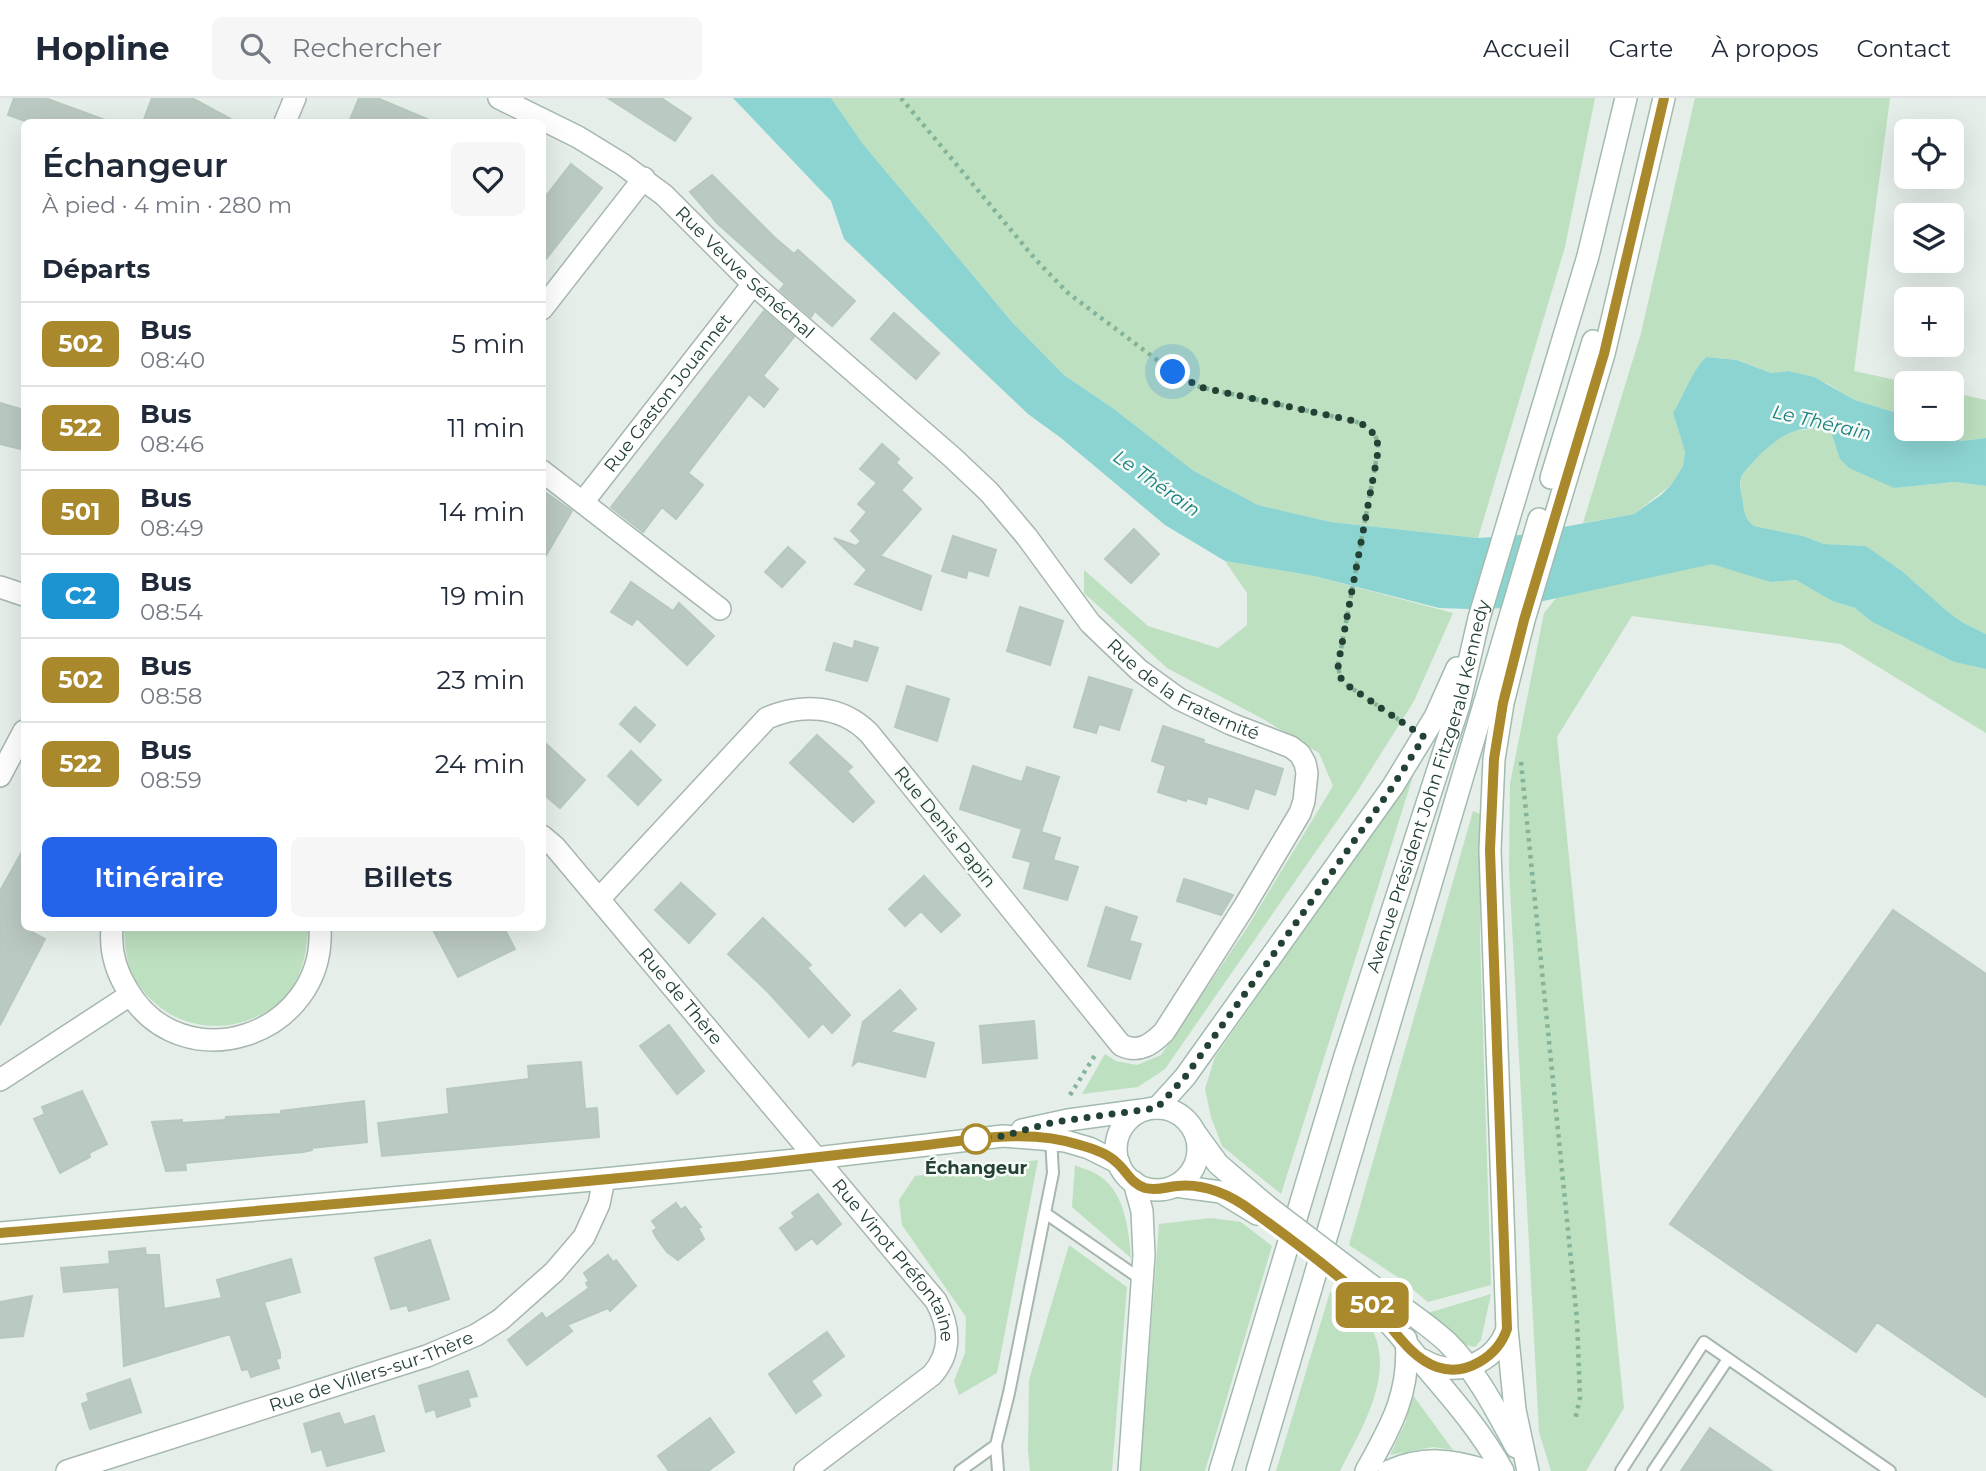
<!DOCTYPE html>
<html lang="fr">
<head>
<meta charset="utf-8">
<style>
  body { margin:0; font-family:Montserrat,sans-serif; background:#f6f6f7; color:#1f2937; height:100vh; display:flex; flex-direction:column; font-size:26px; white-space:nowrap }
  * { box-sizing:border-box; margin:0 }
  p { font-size:23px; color:#747a83 }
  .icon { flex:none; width:38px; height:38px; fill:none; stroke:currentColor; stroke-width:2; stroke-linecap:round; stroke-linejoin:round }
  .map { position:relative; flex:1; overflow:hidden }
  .side { position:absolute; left:21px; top:21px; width:525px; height:812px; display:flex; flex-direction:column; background:#fff; border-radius:10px; box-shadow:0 7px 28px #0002 }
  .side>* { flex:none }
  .badge { padding:0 14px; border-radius:10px; font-size:24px; line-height:46px }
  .buttons { position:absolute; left:1894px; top:21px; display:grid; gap:14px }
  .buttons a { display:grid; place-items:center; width:70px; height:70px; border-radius:10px; background:#fff; box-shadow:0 7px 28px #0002; font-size:35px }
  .you { position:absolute; width:35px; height:35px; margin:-18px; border:5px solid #fff; border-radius:50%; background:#1a73e8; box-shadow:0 0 0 10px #1a73e833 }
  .map>.badge { position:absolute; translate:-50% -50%; box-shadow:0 0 0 4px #fff }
  h2 { padding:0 21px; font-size:26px; line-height:63px }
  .round { display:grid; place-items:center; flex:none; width:74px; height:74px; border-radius:10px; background:#f6f6f7 }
  .head { display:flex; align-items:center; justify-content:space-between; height:119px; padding:0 21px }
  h1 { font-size:33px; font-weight:600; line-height:52px }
  .action { display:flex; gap:14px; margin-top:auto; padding:14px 21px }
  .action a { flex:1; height:80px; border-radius:10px; background:#2563eb; color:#fff; font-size:28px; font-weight:600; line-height:80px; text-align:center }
  .action a+a { background:#f6f6f7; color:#1f2937 }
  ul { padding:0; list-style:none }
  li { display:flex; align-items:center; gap:21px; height:84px; padding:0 21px; border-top:2px solid #e0e1e3 }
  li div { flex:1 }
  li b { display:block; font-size:26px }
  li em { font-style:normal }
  li .badge { min-width:77px; font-weight:700; text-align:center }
  header { display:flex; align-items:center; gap:42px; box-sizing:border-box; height:98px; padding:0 35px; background:#fff; border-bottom:2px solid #e0e1e3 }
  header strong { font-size:33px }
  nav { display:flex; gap:38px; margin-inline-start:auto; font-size:24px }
  .search { width:490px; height:63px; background:#f6f6f7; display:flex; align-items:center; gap:18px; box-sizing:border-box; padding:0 24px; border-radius:10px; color:#747a83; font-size:26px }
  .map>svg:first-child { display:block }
</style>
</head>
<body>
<header>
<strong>Hopline</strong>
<div class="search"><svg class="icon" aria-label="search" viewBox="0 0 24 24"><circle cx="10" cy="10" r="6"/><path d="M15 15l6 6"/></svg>Rechercher</div>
<nav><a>Accueil</a><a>Carte</a><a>À propos</a><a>Contact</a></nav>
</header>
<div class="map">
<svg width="1986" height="1373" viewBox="0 0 1986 1373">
  <rect width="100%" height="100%" fill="#e5eee8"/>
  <!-- green -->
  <path fill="#bde0c0" d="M831,0H1595L1565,149L1478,440L1331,424L1258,407L1194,373L1114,311L1064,277L1012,224L863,46Z
    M1695,0H1890L1854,273L1910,285H1906V318L1855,302L1828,286L1788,273L1771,275L1738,262L1706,259C1691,274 1684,297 1673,315L1685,354L1683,368L1671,387L1634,416L1583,425L1641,235Z
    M1951,294L1986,302V340L1961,343L1934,331H1951Z
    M1819,330L1831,335L1835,348L1894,390L1954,384L1986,388V536L1962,524L1947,513L1902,473L1866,448L1824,446L1803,438L1754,428L1749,425L1745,417L1742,404L1740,382L1745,373L1772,343L1794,333Z
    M1225,463L1314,478L1453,515L1414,603L1355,697L1165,971L1138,989L1082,996L1105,956L1116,963L1137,967L1161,957L1245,833L1333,688L1319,655L1263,621L1167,570L1084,495V472L1148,528L1218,550L1247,527V495Z
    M1712,465L1770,484L1796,482L1832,503L1855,510L1872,524L1954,564L1986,571V635L1841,546L1632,518L1557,639L1624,1310L1586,1373H1551L1539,1334L1509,772L1510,686L1544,515L1557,499Z
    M1414,675L1281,1096L1222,1048L1211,1019L1205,991L1215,959Z
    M1473,713L1480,716V842L1491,1187L1428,1204L1399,1180L1349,1147Z
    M124,830H307L308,834C306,855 303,873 292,890C285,901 271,912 260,917C216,939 166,927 138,886C126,869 125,849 124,830Z
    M1038,1062L997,1275L959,1297L954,1283L965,1255L966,1219L902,1127L899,1102L915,1078Z
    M1075,1067C1083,1071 1094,1073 1101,1079C1125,1096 1129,1133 1131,1160L1072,1109Z
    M1211,1120L1241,1124L1272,1148L1205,1373H1140L1159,1126Z
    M1069,1147L1127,1189L1112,1373H1030L1028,1352L1029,1282Z
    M1330,1194C1337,1198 1347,1202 1353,1208C1408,1256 1366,1322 1340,1373H1276Z
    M1491,1196L1481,1242L1475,1249L1466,1247L1428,1215Z
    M1412,1296L1453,1352L1433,1349L1390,1357L1406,1323Z"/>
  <!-- water -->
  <path fill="#8cd4d2" d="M733,0H831L863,46L1012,224L1064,277L1114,311L1194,373L1258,407L1331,424L1478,440L1520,437L1634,416L1661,397L1671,387L1683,368L1685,354L1673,315C1684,297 1691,274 1706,259L1737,262L1771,275L1788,273L1814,279L1855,302L1906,318V331H1934L1961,343L1986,340V388L1954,384L1894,390L1849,370L1840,361L1831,335C1801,322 1775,340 1755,362C1750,368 1741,375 1740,384C1740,390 1742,399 1743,405C1744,415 1746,423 1754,428L1803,438L1824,446L1866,448L1902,473L1947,513L1962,524L1986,536V571L1954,564L1872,524L1855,510L1832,503L1796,482L1770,484L1712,466L1511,510L1469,511L1439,510L1314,478L1225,463L1165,427L1061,340L1028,316L844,141L831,103Z"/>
  <!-- building -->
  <path fill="#bac9c1" stroke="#b7c9be" stroke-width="2" d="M14,0H45L105,22V24H28L8,17Z
    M152,0H192L236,24H143Z
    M359,0H377L434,24H349Z
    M608,0H661L691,20L675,43Z
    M571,66L602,90L542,166V103Z
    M712,77L774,139L794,156L798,152L855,203L832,228L815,213L811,219L780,192L785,186L717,125L690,94Z
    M764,213L794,239L763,278L778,291L764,309L749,296L688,375L703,387L676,421L662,409L643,434L611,409Z
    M894,215L939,255L916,281L871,241Z
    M0,305L24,312V337L21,351L0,346Z
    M882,346L899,361L896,365L912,380L901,392L921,411L880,458L931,478L921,512L855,486L867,472L834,440L856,448L861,443L851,433L867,414L858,406L877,385L860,371Z
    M542,392L572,413L542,464Z
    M1134,431L1159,456L1131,485L1105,461Z
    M953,438L996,452L988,478L968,472L966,480L942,473Z
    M788,449L805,464L782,489L765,474Z
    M631,484L673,513L679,505L714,538L687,567L637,520L632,527L611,514Z
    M1020,509L1063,523L1050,567L1007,553Z
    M855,543L878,550L867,583L826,572L834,545L853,551Z
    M1089,579L1132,592L1119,632L1099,626L1096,635L1074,629Z
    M907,588L949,601L937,643L895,629Z
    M635,609L655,627L640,644L620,626Z
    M1163,628L1204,642L1203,645L1283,671L1275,697L1255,690L1248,711L1208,698L1206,706L1187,700L1186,703L1158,694L1166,668L1152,663Z
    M817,637L852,669L847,673L874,704L853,724L790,665Z
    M542,642L585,682L560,710L542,695Z
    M631,653L661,682L638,707L608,678Z
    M973,668L1022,684L1027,669L1059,679L1041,734L1060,740L1053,762L1078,769L1067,802L1024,790L1031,764L1013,759L1022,731L960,711Z
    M24,750V830L45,841L0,927V793Z
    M924,778L960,817L941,834L921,813L905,828L889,811Z
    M1184,781L1194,784L1233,797L1221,817L1187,806L1177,803Z
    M681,785L715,816L689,845L655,812Z
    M1106,809L1137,819L1129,843L1141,846L1130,881L1088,868Z
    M1893,812L1986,876V1299L1877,1224L1856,1254L1670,1126Z
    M763,820L811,867L807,870L850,917L832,935L823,925L809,939L768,894L728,856Z
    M432,830H504L515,851L458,879Z
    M900,892L916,911L890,934L934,945L925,979L858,963L853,967L863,924Z
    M1034,923L1037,960L983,965L980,928Z
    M669,927L704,973L677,996L640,948Z
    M581,964L585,1011L597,1010L599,1039L382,1058L378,1025L449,1016L447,991L529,981L528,968Z
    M82,993L107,1046L89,1055L90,1059L60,1075L34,1021L45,1016L42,1009Z
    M364,1003L367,1044L311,1050L312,1052L303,1054L185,1065L186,1072L166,1073L152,1024L182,1022V1025L225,1022L226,1019L281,1016V1013Z
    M818,1096L841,1126L817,1146L812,1140L796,1152L780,1130L795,1119L792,1115Z
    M676,1105L681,1112L685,1109L701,1129L698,1130L704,1141L678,1162L667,1154L656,1139L653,1133L657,1130L652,1123Z
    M430,1142L449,1201L409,1213L407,1207L391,1211L375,1160Z
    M145,1150L146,1157H159L164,1211L222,1200L217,1182L291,1161L300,1194L264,1204L280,1255V1260L276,1261L279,1270L251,1279L248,1271L242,1272L230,1236L124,1268L119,1189L64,1194L61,1170L110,1166L109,1154Z
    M608,1157L613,1164L616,1162L636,1188L610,1213L608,1210L567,1227L572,1233L527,1267L508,1242L542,1215L546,1221L589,1190L586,1185L589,1183L584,1175Z
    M32,1198L23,1238L0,1240V1204Z
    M827,1234L844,1258L811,1283L821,1297L796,1315L769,1276Z
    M468,1273L477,1298L468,1300L470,1308L437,1319L435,1311L426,1314L419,1288Z
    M130,1281L141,1314L90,1331L82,1306L89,1303L87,1296Z
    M339,1315L344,1327L374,1318L384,1353L327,1368L322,1351L312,1354L304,1326Z
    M710,1320L734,1354L708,1373H669L658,1358Z
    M1710,1330L1772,1373H1681Z"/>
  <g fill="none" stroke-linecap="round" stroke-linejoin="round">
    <!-- lane casing -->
    <g stroke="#a7b7ae" stroke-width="14">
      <path id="lane" d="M1045,1115L1142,1182
        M960,1373L996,1347
        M998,1373L996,1347L1009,1295L1053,1075L1051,1040
        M1621,1373L1704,1244L1890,1373
        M1653,1373L1728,1261"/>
    </g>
    <!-- street casing -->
    <g stroke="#a7b7ae" stroke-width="24">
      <g id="street">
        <path id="s1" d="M499,0L578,39L622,66L664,97L753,186L952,359L989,394L1027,439L1090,525L1139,572L1179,601L1231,626L1291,649L1300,656L1305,665L1307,675L1304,703L1300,715L1244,809L1164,934C1152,946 1139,956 1121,947L869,635C841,607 802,605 767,620L599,801"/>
        <path d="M285,24L295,0"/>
        <path d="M542,211L644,80"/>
        <path d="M542,373L720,511"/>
        <path id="s2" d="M583,404L753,186"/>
        <path d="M0,489L24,497"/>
        <path d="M0,678L24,633"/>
        <path id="s3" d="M542,738L555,749L936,1203C950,1229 952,1254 932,1277L805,1373"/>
        <path d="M112,830C110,851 116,873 127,891C182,986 326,938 320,830"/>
        <path d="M0,982L130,897"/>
        <path id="s4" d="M67,1373L427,1258L476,1237L500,1222L554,1174L584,1139L599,1106L604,1081"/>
      </g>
    </g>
    <!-- secondary casing -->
    <g stroke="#a3bbae" stroke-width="24">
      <g id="secondary">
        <path d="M1551,380L1593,243"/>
        <path d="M1157,1010L1185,979L1393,688L1435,619L1457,570"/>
        <circle cx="1157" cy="1051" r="41"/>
        <path d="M1022,1032L1068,1022L1142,1012"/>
        <path d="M1196,1036L1218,1066L1267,1108"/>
        <path d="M1175,1088L1221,1094L1257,1116"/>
        <path d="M0,1135L604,1081L816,1060L1003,1038L1065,1043L1089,1050L1119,1065"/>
        <path d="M1368,1185C1394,1204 1423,1222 1447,1244C1477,1274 1496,1312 1516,1349"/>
        <path d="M1360,1197C1384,1217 1403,1241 1422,1265C1452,1300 1481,1333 1503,1373"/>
        <path d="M1423,1262C1455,1281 1495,1266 1507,1231"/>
        <path d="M1129,1373L1144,1157L1142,1113L1134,1084"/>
        <path id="s5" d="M1220,1373L1343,964L1459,607L1479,520L1588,158L1626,0"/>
        <path d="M1257,1373L1539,421"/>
        <path d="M1366,1373C1391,1328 1411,1294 1406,1241"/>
        <path d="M1389,1373C1423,1358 1453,1361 1487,1373"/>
        <path d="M1528,1373L1515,1312L1507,1231L1490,752L1494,661L1503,605L1524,522L1604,256L1664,0"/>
      </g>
    </g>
    <!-- path -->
    <path stroke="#84b39c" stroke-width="4.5" stroke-dasharray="3.5 5" stroke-linecap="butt" d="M901,0L1036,162L1068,195L1173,274L1200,289L1354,323C1370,329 1379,336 1378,353L1338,567L1340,579L1347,587L1405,626
      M1521,664L1577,1222L1580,1300L1575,1322
      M1070,997L1097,954"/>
    <!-- lane -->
    <use href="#lane" stroke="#fff" stroke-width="10"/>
    <!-- street -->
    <use href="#street" stroke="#fff" stroke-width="21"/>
    <!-- secondary -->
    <use href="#secondary" stroke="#fff" stroke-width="21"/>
    <!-- secondary-bridge casing -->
    <g stroke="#a3bbae" stroke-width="24" stroke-linecap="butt">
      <path id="secondary-bridge" d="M1267,1108L1368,1185"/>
    </g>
    <!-- secondary-bridge -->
    <use href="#secondary-bridge" stroke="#fff" stroke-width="21"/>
  </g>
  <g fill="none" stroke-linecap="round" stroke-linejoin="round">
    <!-- line casing -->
    <g stroke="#fff" stroke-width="16">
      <path id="line" d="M0,1135C247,1114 495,1093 742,1068C801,1061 860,1054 919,1048C972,1042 1027,1030 1080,1047C1091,1050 1107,1055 1116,1064C1127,1073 1130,1085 1145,1090C1157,1093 1166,1089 1177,1088C1204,1085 1231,1097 1252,1113C1291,1141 1331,1171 1367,1203C1390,1223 1407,1259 1437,1269C1466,1279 1498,1258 1507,1231L1490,752L1494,661L1503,605L1524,522L1604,256L1664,0"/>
    </g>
    <!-- line -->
    <use href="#line" stroke="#aa892c" stroke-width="10"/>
    <!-- walk -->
    <path stroke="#234134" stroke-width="7" stroke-dasharray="0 12.6" d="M976,1041L1003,1038L1054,1024L1157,1010L1185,979L1306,811L1393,688L1424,639L1347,587L1340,579L1338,567L1378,354L1377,339L1364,327L1354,323L1200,289L1173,274"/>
  </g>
  <!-- markers -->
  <circle fill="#fff" stroke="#aa892c" stroke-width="3.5" cx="976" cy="1041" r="14"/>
  <g text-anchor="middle" stroke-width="5" stroke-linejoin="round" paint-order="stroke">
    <!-- street labels -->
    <g font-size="18" fill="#234134" stroke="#f6fbf7">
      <text dy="6" stroke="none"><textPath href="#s1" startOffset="304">Rue Veuve Sénéchal</textPath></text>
      <text dy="6" stroke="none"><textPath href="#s2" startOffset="138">Rue Gaston Jouannet</textPath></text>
      <text dy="6" stroke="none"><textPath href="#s1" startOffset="914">Rue de la Fraternité</textPath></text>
      <text dy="6" stroke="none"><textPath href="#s5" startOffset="716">Avenue Président John Fitzgerald Kennedy</textPath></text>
      <text transform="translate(945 729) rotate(51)" y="6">Rue Denis Papin</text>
      <text dy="6" stroke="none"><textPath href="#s3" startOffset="212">Rue de Thère</textPath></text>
      <text dy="6" stroke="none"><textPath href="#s3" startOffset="553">Rue Vinot Préfontaine</textPath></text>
      <text dy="6" stroke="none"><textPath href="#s4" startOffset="320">Rue de Villers-sur-Thère</textPath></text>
    </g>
    <!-- stop labels -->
    <g font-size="18" font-weight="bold" fill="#234134" stroke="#f6fbf7">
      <text x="976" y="1076">Échangeur</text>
    </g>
    <!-- water labels -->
    <g font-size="19" font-style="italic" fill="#1a807e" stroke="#f6fbf7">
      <text transform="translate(1822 324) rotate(13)" y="7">Le Thérain</text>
      <text transform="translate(1157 385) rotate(35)" y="7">Le Thérain</text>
    </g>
  </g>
</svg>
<div class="buttons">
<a><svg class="icon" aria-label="locate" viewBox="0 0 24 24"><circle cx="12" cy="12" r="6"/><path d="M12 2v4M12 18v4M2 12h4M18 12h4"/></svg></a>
<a><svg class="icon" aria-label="layers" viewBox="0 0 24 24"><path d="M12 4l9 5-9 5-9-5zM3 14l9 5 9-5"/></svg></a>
<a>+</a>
<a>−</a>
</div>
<div class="you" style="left:1173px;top:274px"></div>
<b class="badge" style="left:1372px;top:1207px;background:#aa892c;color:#fff">502</b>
<section class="side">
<div class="head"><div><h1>Échangeur</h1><p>À pied · 4 min · 280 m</p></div><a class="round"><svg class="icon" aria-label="heart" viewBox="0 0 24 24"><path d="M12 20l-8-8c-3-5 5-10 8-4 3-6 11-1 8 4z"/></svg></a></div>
<h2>Départs</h2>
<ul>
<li><span class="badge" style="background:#aa892c;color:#fff">502</span><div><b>Bus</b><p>08:40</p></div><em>5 min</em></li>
<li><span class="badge" style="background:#aa892c;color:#fff">522</span><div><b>Bus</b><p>08:46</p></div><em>11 min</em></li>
<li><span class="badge" style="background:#aa892c;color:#fff">501</span><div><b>Bus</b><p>08:49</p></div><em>14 min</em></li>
<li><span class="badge" style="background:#1c94d2;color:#fff">C2</span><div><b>Bus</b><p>08:54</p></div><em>19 min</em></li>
<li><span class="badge" style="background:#aa892c;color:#fff">502</span><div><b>Bus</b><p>08:58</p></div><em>23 min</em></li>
<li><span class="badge" style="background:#aa892c;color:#fff">522</span><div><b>Bus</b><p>08:59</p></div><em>24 min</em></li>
</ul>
<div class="action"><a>Itinéraire</a><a>Billets</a></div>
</section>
</div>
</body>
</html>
